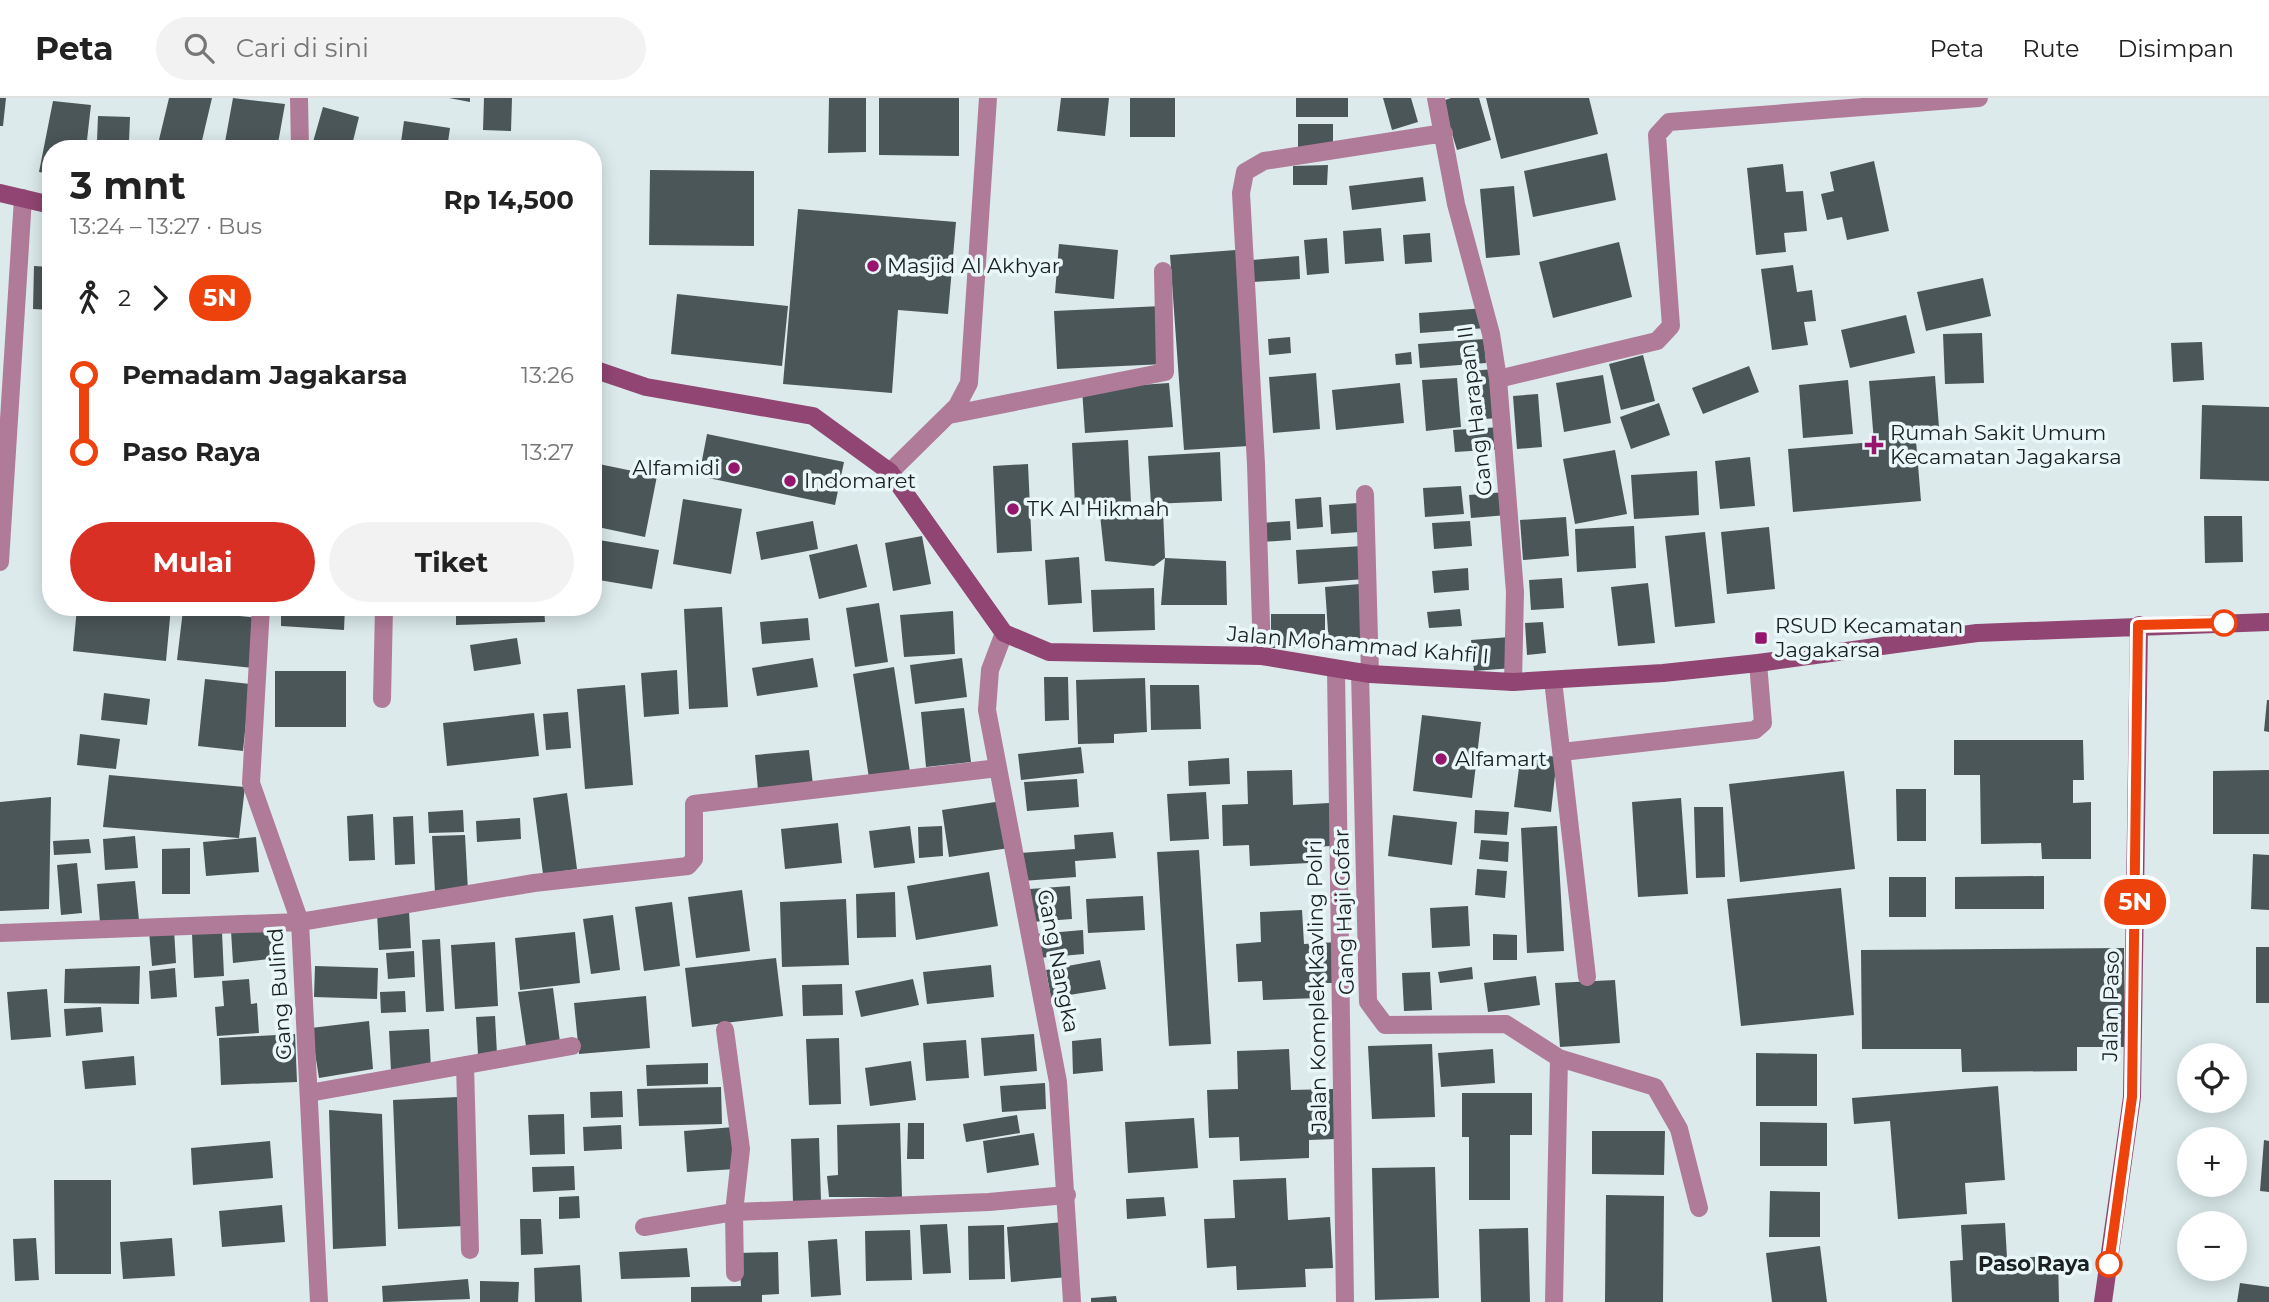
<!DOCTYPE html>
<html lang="id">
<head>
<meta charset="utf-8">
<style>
  body { margin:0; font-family:Montserrat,sans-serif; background:#f2f2f2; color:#222; height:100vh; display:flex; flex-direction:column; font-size:26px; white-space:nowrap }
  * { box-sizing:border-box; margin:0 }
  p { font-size:23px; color:#767676 }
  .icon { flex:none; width:38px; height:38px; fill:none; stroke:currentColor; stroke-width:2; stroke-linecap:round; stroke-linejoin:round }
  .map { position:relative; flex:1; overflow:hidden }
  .details { position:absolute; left:42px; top:42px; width:560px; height:476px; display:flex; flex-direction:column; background:#fff; border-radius:28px; box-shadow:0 4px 18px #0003 }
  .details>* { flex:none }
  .badge { padding:0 14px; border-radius:23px; font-size:24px; line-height:46px }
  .buttons { position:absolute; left:2177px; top:945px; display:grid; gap:14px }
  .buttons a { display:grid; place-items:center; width:70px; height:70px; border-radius:50%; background:#fff; box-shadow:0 4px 18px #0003; font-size:35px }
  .map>.badge { position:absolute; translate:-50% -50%; box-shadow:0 0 0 4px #fff }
  .legs { display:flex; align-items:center; gap:10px; height:77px; padding:0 28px; font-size:23px }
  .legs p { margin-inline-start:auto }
  .overview { display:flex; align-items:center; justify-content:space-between; height:119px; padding:0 28px }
  h1 { font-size:38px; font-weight:700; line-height:52px }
  .cta { display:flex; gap:14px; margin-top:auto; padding:14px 28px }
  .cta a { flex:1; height:80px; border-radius:42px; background:#d93025; color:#fff; font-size:28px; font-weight:700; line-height:80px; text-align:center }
  .cta a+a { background:#f2f2f2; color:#222 }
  ul { padding:0 28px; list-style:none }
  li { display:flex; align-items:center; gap:24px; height:77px; font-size:26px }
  li i { display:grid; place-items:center; width:10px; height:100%; margin:0 9px; background:currentColor }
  li i::after { content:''; width:18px; height:18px; margin:-9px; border:5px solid; border-radius:50%; background:#fff }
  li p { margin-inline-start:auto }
  li:first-child i { background:linear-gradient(#0000 50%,currentColor 0) }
  li:last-child i { background:linear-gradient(currentColor 50%,#0000 0) }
  header { display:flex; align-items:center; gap:42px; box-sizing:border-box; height:98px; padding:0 35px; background:#fff; border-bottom:2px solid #e0e0e0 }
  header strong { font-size:33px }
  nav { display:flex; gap:38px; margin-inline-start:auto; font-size:24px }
  .search { width:490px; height:63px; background:#f2f2f2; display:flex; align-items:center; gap:18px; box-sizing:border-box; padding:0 24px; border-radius:38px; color:#767676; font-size:26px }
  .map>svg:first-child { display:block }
</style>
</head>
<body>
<header>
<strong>Peta</strong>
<div class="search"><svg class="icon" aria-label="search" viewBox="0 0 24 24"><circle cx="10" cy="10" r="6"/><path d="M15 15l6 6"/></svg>Cari di sini</div>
<nav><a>Peta</a><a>Rute</a><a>Disimpan</a></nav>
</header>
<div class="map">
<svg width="2269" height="1204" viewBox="0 0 2269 1204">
  <rect width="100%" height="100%" fill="#dceaec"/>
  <!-- building -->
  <path fill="#4b5658" d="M0,0H6L3,28H0Z
    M169,0H212L200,51L158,46Z
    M233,0L285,6L277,51L225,44Z
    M449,0H470V4Z
    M484,0H512L511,33L483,32Z
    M829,0H866V54L828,55Z
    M879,0H959V58L879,57Z
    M1061,0H1109L1105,38L1057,33Z
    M1130,0H1175V39H1130Z
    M1296,0H1348V19H1296Z
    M1383,0H1411L1418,24L1392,32Z
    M1451,0H1479L1491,42L1457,52L1442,3Z
    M1486,0H1589L1598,36L1501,61Z
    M53,3L91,7L86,51H51V76L39,74Z
    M323,9L359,19L351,51H311Z
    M98,18L130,19L129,44L97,43Z
    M404,23L450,30L447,51H400Z
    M1298,26H1333V49H1298Z
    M1607,55L1616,102L1533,119L1524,73Z
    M1874,63L1889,133L1847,142L1842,119L1827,122L1821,96L1834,93L1830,74Z
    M1783,66L1786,94L1803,93L1807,133L1784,135L1786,154L1756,157L1747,70Z
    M1328,67L1327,87H1293V68Z
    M650,72L754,73V148L649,147Z
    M1423,79L1426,103L1352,112L1349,88Z
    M1514,88L1520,157L1486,160L1480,91Z
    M798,111L956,124L948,216L898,212L892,295L783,286Z
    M1381,130L1384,163L1345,166L1343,133Z
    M1430,135L1432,164L1405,166L1403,137Z
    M1327,140L1329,175L1307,177L1304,142Z
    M1619,144L1632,199L1553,220L1539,164Z
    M1059,146L1118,152L1114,201L1055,195Z
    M1236,152L1249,348L1184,352L1170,157Z
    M1299,158L1300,181L1253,184L1252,162Z
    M1793,167L1797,194L1812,192L1816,223L1804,224L1808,247L1772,252L1761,171Z
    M34,168L51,169V212L33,211Z
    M1983,180L1991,218L1926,233L1917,194Z
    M677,196L788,208L782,268L671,256Z
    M1162,208L1165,266L1057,271L1054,213Z
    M1485,210L1486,230L1420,235L1419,215Z
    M1906,217L1915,255L1850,270L1841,232Z
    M48,234H51V274H48Z
    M1982,235L1984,285L1945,286L1943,236Z
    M1290,239L1291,255L1269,257L1268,241Z
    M1484,241L1486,265L1420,270L1418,246Z
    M2202,244L2204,282L2173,284L2171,245Z
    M1411,254L1412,266L1396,267L1395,256Z
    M1643,257L1655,303L1621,312L1609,266Z
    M1749,268L1759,294L1703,316L1692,290Z
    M1493,271L1496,320L1475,322L1472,273Z
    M1316,275L1320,331L1273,335L1269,279Z
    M1603,277L1611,325L1564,334L1556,285Z
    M1935,278L1940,342L1916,343L1921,403L1793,414L1788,351L1874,344L1869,283Z
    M1457,280L1461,329L1426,333L1422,282Z
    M1848,282L1853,336L1803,340L1799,287Z
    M1169,285L1173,329L1085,335L1082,291Z
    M1400,285L1404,325L1336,332L1332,292Z
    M1538,296L1542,349L1517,351L1513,298Z
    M1659,305L1670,337L1631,351L1620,319Z
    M2202,307L2269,309V383L2200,381Z
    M1501,329L1502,351L1455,354L1453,332Z
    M707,336L844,364L835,407L699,378Z
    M1128,342L1131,404L1075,407L1072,345Z
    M1615,352L1627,416L1575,426L1563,361Z
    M1220,354L1222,403L1151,406L1148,358Z
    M1750,359L1755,408L1720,411L1715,363Z
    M594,365L657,378L645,439L593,428Z
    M1028,366L1032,453L997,455L993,368Z
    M1697,373L1699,417L1634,421L1631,377Z
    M1461,388L1464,416L1425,419L1423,390Z
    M1505,394L1507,417L1471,420L1469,397Z
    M1321,399L1323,429L1297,431L1295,401Z
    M683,401L742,411L731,476L673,466Z
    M1358,405L1360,434L1331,436L1329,407Z
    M1110,409L1163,412L1165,460L1154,468L1105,463L1100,417Z
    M2204,418H2242L2243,464L2205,465Z
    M1566,419L1569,458L1523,462L1520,422Z
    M813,423L818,451L761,462L756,434Z
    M1290,423L1291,442L1261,444L1259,425Z
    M1470,423L1472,448L1434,451L1432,425Z
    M1634,428L1636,470L1577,474L1575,431Z
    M1769,429L1775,491L1727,496L1721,434Z
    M1705,434L1715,525L1675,529L1665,438Z
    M922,438L931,486L893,493L885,445Z
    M593,441L659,452L652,491L593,481Z
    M857,446L867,489L819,501L809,457Z
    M1363,448L1365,481L1298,486L1296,452Z
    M1079,459L1082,505L1048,507L1045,462Z
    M1165,460L1226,463L1227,507H1161Z
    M1468,470L1469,492L1434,495L1432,473Z
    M1562,480L1564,510L1531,512L1529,482Z
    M1648,485L1655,545L1618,548L1611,489Z
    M1360,486L1364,546L1329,548L1325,489Z
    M1154,490L1155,532L1093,534L1091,492Z
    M879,505L888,564L855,569L846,510Z
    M77,509H171L166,563L73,553Z
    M281,509H345L344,532L281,528Z
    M456,509H544L545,524L456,527Z
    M722,509L728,609L689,611L684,511Z
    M1460,511L1462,528L1429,530L1427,514Z
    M183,512L258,520L253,570L177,562Z
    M953,513L955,556L904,559L900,517Z
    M1271,516H1325V550H1271Z
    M808,520L810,542L762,546L760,524Z
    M1543,524L1546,555L1527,557L1525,525Z
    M1510,539L1513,570L1474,573L1471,542Z
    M517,540L521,566L474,573L470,547Z
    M813,560L818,589L757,598L752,570Z
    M962,560L967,599L915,606L910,567Z
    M894,569L910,674L869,680L853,576Z
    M677,572L679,616L644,619L641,575Z
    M275,573H346V629H275Z
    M1044,579H1068L1069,622L1045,623Z
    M1145,580L1147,634L1114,636V645L1078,646L1076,582Z
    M205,581L250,586L243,653L198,648Z
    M625,587L633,687L585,691L577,591Z
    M1150,587H1199L1201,631L1151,632Z
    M104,595L150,601L147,627L101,622Z
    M2267,602H2269V634L2264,633Z
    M964,610L971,664L926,669L921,614Z
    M568,614L571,650L546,652L543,616Z
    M534,615L539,658L447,668L443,625Z
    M1422,617L1481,624L1472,700L1413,693Z
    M80,636L120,641L116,671L77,667Z
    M1954,642H2083L2084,682H2073V705L2091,704V761H2042L2041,745L1981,746L1980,677H1954Z
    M1081,649L1084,675L1021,682L1018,656Z
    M809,652L813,687L758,692L755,657Z
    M1521,654L1557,659L1551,714L1514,709Z
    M1229,660L1230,686L1189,688L1188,663Z
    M1292,672L1293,707L1329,705L1332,748L1308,749L1309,765L1250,768L1249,747L1223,748L1222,707L1248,706L1247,673Z
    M2269,672V736H2213V673Z
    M1844,673L1855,771L1740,784L1729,686Z
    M109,677L245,689L239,740L103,729Z
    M1077,681L1079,709L1027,713L1024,684Z
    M1896,691H1926V743H1897Z
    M1206,694L1209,741L1170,743L1167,696Z
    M567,695L577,771L543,776L533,700Z
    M51,699L49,811L0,813V704Z
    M1681,700L1688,796L1638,799L1632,704Z
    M1002,703L1009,750L949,759L942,712Z
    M1694,709H1723L1725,779L1696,780Z
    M463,712L464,734L429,735L428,714Z
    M1475,712L1509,714L1507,737L1474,735Z
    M373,716L375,762L349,763L347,718Z
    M1393,717L1457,724L1452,767L1388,758Z
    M413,718L415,766L395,767L393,719Z
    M520,720L521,741L477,744L476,723Z
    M838,725L842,765L785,771L781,731Z
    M910,728L915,765L874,770L869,733Z
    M942,728L943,758L919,760L918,729Z
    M1557,728L1564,853L1527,855L1521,730Z
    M1113,734L1116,760L1075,763L1076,779L1022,783L1020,755L1075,751L1074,737Z
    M465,737L468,793L435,795L432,738Z
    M135,738L138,770L105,772L103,741Z
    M256,739L259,774L206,778L203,744Z
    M89,741L91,755L54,757L53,743Z
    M1481,742L1509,744L1508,764L1479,761Z
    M190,750V796H162V751Z
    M1199,752L1211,946L1169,948L1157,754Z
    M2253,756L2269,757V812L2251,811Z
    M77,765L82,815L61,817L57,767Z
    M1477,771L1507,773L1505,800L1475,797Z
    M989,774L998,828L916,842L907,788Z
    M2044,778V811H1955V779Z
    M1889,779H1926V819H1889Z
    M135,783L139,822L100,825L97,786Z
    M1070,788L1072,821L1032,824L1030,791Z
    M1841,790L1854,917L1741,928L1727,801Z
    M742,792L750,853L696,860L688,799Z
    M895,794L896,839L857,840L856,796Z
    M1143,798L1145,832L1088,835L1086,801Z
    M846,801L849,867L782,869L780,804Z
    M672,804L680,868L644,873L635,809Z
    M1468,808L1470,848L1432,850L1430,810Z
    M1302,812L1304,846L1338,844L1339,885H1318V900L1263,902L1262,883L1238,884L1236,846L1261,844L1260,814Z
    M409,813L411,850L379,852L377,815Z
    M613,817L620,872L591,876L583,821Z
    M276,829L278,860L233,865L231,833Z
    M174,831L176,865L152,868L149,833Z
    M1083,832L1084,856L1038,860L1037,836Z
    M222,834L224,878L194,880L192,836Z
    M575,834L580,885L520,892L515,840Z
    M1493,836L1517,837V862H1493Z
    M440,841L444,913L426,914L422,842Z
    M495,844L498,908L455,911L451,847Z
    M2256,849H2269V905H2256Z
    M2124,850L2125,949H2077V973L1962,974L1961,951H1862L1861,852Z
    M414,853L415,879L388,881L386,855Z
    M776,860L783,918L692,929L685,870Z
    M1100,862L1106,891L1051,900L1046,872Z
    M991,867L994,899L927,906L923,874Z
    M140,868L139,906L64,905L65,871Z
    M315,868L378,870L377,901L314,899Z
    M1472,869L1473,881L1440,885L1438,874Z
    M175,870L177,899L151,901L149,873Z
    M1430,874L1432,912L1404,913L1402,875Z
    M1536,878L1540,907L1488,914L1484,885Z
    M249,881L251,906L257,905L259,935L217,938L215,909L224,908L222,883Z
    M913,881L919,907L861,919L855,893Z
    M1615,882L1620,945L1560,949L1555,885Z
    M842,886L843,917L803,918L802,887Z
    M553,890L560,944L526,948L518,894Z
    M47,891L51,939L11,942L7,894Z
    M405,893L406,914L381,915L380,894Z
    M646,898L650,950L579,956L574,905Z
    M101,909L103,934L66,938L64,911Z
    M495,918L497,956L478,957L476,919Z
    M369,923L373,971L319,980L311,930Z
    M429,931L431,971L391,973L389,933Z
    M295,936L297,984L221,987L219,940Z
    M1034,936L1037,973L984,978L981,940Z
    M839,940L841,1006L809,1007L806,941Z
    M1101,940L1103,973L1073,976L1072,943Z
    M966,942L969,980L926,983L923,945Z
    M1432,946L1435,1019L1372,1021L1368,948Z
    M1289,951L1291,992L1333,991L1335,1041L1309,1042V1060L1240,1063L1239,1039L1209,1040L1207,992L1238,991L1237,953Z
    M1493,951L1495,985L1441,989L1438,955Z
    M1756,955L1817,956V1008H1756Z
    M134,958L136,987L85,991L82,963Z
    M911,963L916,1002L870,1008L865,970Z
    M708,965V986L647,988L646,967Z
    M1045,985L1046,1011L1002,1014L1000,988Z
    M1998,988L2005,1082L1965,1085L1967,1116L1898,1121L1890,1023L1854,1026L1852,1000Z
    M721,989L722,1026L639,1028L637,991Z
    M622,993L623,1019L591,1020L590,994Z
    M1462,995H1532V1037H1510V1102H1469V1039H1462Z
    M458,999L463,1128L398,1131L393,1002Z
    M329,1012L382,1016L386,1148L333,1151Z
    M564,1016L565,1056L530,1057L528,1017Z
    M1017,1017L1020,1035L966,1044L963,1026Z
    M1194,1020L1198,1070L1128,1075L1125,1024Z
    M1760,1024L1827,1025V1068H1760Z
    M900,1025L902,1099H829L827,1078L838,1077L837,1027Z
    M908,1025H924V1061H907Z
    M621,1027L622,1051L584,1053L583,1029Z
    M734,1029L736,1071L687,1074L684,1033Z
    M1592,1033H1665L1664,1077L1592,1076Z
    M1034,1035L1039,1067L987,1075L983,1043Z
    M819,1040L821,1103L793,1104L791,1041Z
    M2264,1042L2269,1043V1094L2260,1093Z
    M270,1043L273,1080L193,1087L191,1050Z
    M574,1068L575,1092L533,1094L532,1069Z
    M1435,1069L1439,1200L1375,1202L1372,1070Z
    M1286,1080L1288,1122L1330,1119L1333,1170L1305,1171L1306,1189L1237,1192L1236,1168L1207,1170L1204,1121L1235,1120L1233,1082Z
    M54,1082H111V1176H55Z
    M1770,1093L1820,1094V1139H1769Z
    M1606,1097L1664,1098L1663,1204H1605Z
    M579,1098L580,1120L559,1121V1099Z
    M1164,1099L1166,1118L1127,1121L1126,1101Z
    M282,1107L285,1144L222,1149L219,1113Z
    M520,1121H541L543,1156L521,1157Z
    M1064,1124L1068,1179L1011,1184L1007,1129Z
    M2005,1125L2007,1160L2058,1158L2059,1204H1952L1950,1163L1963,1162L1961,1127Z
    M947,1126L951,1175L923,1176L920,1127Z
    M1004,1127L1005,1181L969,1182L968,1128Z
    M1528,1130L1530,1204H1481L1479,1131Z
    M910,1132L912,1182L866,1183L865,1133Z
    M36,1140L39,1182L15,1183L13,1141Z
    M172,1140L175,1178L123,1181L120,1144Z
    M837,1141L841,1197L811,1199L808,1143Z
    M1820,1148L1827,1204H1772L1766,1155Z
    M687,1150L690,1179L621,1181L619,1154Z
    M778,1154L779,1196L762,1197V1204H691V1189L741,1188L739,1155Z
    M580,1167L582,1204H535L534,1170Z
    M468,1181L470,1201L383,1204L382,1188Z
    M480,1183L519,1184L518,1204H480Z
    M2240,1185L2269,1189V1204H2237Z
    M1116,1198L1117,1204H1091V1200Z"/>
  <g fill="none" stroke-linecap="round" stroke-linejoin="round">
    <!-- lane -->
    <path stroke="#b07b98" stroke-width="18" d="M1553,582L1587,879
      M1562,654L1755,632L1763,625L1758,565"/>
    <!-- street -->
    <path stroke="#b07b98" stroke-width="18" d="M299,0L300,51
      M1436,0L1456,106L1491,236L1498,281L1515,494L1513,584
      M1498,281L1657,243L1671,228L1657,37L1669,24L1979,0
      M949,317L1165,274L1163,173
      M890,374L957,308L969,285L988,0
      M1365,396L1370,576
      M0,464L23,100
      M261,509L251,685L300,824L319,1204
      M1004,535L990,572L987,612L1058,984L1072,1204
      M1262,558L1256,366L1241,95L1245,74L1264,63L1444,35
      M1336,571L1345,1204
      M1360,574L1368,904L1385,927L1506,926L1559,960L1655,989L1679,1031L1699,1110
      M382,601L384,509
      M0,835L300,824L534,785L688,768L694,761V706L998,670
      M725,932L741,1051L734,1114L735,1175
      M465,967L470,1152
      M309,995L572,948
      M644,1129L734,1114L989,1104L1067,1097
      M1554,1204L1559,960"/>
    <!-- secondary -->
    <path stroke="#914572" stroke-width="18" d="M0,95L51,107
      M593,271L646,289L813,318L890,374L1004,535L1049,554L1262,558L1370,576L1513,584L1663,575L1758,565L1977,535L2269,524
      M2103,1204L2132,999L2139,527"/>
  </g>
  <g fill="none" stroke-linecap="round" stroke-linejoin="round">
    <!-- line-1 casing -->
    <g stroke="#fff" stroke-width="16">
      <path id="line-1" d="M2109,1166L2132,999L2138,527L2224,525"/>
    </g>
    <!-- line-1 -->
    <use href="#line-1" stroke="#ee420d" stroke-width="10"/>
  </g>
  <!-- markers -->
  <g fill="#97166d" stroke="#e9f7f9" stroke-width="2.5">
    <circle cx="873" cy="168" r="7"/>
    <path d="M1870.5 336.5h7v7h7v7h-7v7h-7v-7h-7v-7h7z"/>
    <circle cx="734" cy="370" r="7"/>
    <circle cx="790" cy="383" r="7"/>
    <circle cx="1013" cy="411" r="7"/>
    <rect x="1754" y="533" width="14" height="14" rx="3.5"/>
    <circle cx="1441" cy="661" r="7"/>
  </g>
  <g fill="#fff" stroke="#ee420d" stroke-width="3.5">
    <circle cx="2224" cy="525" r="12"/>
    <circle cx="2109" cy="1166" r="12"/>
  </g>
  <g text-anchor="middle" stroke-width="7" stroke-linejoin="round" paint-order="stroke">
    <!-- poi labels -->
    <g font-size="21" fill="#1b2021" stroke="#e9f7f9" text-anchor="start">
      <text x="887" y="175">Masjid Al Akhyar</text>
      <text x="1890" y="342">Rumah Sakit Umum<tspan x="1890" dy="24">Kecamatan Jagakarsa</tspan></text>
      <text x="720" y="377" text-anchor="end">Alfamidi</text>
      <text x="804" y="390">Indomaret</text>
      <text x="1027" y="418">TK Al Hikmah</text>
      <text x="1775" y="535">RSUD Kecamatan<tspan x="1775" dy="24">Jagakarsa</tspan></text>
      <text x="1455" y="668">Alfamart</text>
    </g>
    <!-- street labels -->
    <g font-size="21" fill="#1b2021" stroke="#e9f7f9">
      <text transform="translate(1475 313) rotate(-97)" y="7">Gang Harapan II</text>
      <text transform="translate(1358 547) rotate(5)" y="7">Jalan Mohammad Kahfi I</text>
      <text transform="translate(1344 814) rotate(-92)" y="7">Gang Haji Gofar</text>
      <text transform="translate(1058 863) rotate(79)" y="7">Gang Nangka</text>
      <text transform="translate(1317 888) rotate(-91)" y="7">Jalan Komplek Kavling Polri</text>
      <text transform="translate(280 896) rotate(-94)" y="7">Gang Bulind</text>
      <text transform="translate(2111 908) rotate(-89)" y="7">Jalan Paso</text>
    </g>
    <!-- stop labels -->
    <g font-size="21" font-weight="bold" fill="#1b2021" stroke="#e9f7f9" text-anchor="end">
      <text x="2090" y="1173">Paso Raya</text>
    </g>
  </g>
</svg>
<div class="buttons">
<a><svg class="icon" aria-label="locate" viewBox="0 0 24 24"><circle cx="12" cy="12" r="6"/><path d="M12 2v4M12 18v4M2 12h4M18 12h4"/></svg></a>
<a>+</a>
<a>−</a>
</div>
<b class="badge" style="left:2135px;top:804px;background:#ee420d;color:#fff">5N</b>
<section class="details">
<div class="overview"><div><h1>3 mnt</h1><p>13:24 – 13:27 · Bus</p></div><b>Rp 14,500</b></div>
<div class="legs"><svg class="icon" aria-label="walk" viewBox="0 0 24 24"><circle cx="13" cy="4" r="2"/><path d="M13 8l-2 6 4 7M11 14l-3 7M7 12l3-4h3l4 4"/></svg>2<svg class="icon" aria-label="forward" viewBox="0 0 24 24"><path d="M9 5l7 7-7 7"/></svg><b class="badge" style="background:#ee420d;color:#fff">5N</b></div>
<ul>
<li><i style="color:#ee420d"></i><b>Pemadam Jagakarsa</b><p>13:26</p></li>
<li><i style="color:#ee420d"></i><b>Paso Raya</b><p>13:27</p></li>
</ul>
<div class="cta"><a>Mulai</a><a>Tiket</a></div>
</section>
</div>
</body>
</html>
